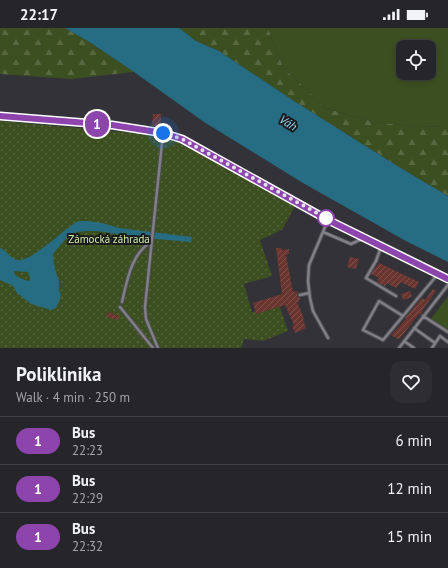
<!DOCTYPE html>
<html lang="en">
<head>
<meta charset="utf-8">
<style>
  body { margin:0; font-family:"PT Sans",sans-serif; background:#2e2e32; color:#f1f3f6; height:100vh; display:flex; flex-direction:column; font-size:15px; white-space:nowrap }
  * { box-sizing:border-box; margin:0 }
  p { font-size:13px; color:#a4a5a8 }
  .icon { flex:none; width:22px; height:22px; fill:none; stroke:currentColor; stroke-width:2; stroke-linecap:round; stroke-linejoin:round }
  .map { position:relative; height:320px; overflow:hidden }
  .details { display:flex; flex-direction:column; background:#26262a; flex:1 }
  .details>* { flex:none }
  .badge { padding:0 8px; border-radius:13px; font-size:14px; line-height:26px }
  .controls { position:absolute; left:396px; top:12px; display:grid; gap:8px }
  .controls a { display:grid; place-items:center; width:40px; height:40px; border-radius:8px; background:#26262a; box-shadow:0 2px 6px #0003,0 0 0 1px #424347; font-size:20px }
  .you { position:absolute; width:20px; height:20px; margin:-10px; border:3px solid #fff; border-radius:50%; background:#1a73e8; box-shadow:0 0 0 6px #1a73e833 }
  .map>.badge { position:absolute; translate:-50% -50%; box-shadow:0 0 0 2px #fff }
  .round { display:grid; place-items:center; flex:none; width:42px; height:42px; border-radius:12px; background:#2e2e32 }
  .head { display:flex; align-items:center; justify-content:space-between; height:68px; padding:0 16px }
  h1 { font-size:19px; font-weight:800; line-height:30px }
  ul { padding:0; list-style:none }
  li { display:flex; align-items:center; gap:12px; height:48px; padding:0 16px; border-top:1px solid #424347 }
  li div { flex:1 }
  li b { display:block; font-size:15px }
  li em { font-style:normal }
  li .badge { min-width:44px; font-weight:700; text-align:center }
  .status { display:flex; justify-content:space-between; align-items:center; height:28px; padding:0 20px; background:#26262a; direction:ltr }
  .status svg { height:11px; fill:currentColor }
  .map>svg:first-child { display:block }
</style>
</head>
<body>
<div class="status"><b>22:17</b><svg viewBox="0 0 49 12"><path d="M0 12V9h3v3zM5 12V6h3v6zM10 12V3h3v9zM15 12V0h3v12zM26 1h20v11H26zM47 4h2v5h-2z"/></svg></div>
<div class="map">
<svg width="448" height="320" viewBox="0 0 448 320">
  <defs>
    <pattern id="forest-firs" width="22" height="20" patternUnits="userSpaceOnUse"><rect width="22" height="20" fill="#3c4f20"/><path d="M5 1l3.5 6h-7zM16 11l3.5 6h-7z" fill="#586840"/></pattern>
    <pattern id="park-dots" width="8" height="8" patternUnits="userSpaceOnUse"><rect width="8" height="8" fill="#3c4f20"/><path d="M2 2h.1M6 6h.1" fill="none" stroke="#586840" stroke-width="1.8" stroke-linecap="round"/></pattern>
    <pattern id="building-hatch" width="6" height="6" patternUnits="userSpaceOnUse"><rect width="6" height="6" fill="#6a352e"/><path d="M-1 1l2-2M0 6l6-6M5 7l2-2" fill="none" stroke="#7f524c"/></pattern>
  </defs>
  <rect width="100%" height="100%" fill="#333238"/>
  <!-- grass -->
  <path fill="#3c4f20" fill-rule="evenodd" d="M268,0H448V98L419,99L374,94L325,80L283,39ZM403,19H429V45H403Z
    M448,268V304L430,292Z"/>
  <!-- forest -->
  <path fill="url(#forest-firs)" d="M0,0H65L91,15L134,44L71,51L0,46Z
    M179,0H268L283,39L325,80L374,94L419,99L448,98V168L399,139L294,73L219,23L196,13Z"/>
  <!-- park -->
  <path fill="url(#park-dots)" d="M0,93L124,104L170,110L295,178L282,202L260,212L272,248L244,256L252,284L280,279L288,303L263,313L244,311L241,320H0Z"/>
  <!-- water -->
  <path fill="#266c82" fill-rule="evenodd" d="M65,0H179L196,13L219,23L294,73L399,139L448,168V234L404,212L303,155L204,94L134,44L91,15Z
    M88,193L102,195L119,200L192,209L191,214L145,210L97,203H86L77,204L67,209L53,226L54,237L59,254V262L61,267L59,274L56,280L51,282L31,276L17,265L13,258L0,252V220C7,222 10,231 18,232C31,233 57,208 68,200C71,198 75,194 79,193C82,193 85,193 88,193ZM14,243L28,244L30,251L29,253C24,252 17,249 14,246Z"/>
  <!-- building -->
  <path fill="url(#building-hatch)" d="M153,86H161V98H152Z
    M276,220H282V222L289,221V226L286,227L293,264L297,263L298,265L297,268L300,270L299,274H297L304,290L303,291L306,300L295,305L292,298L294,297L285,277L256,286L253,275L282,266Z
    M350,229L359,231L356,241L347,239Z
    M379,235L419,254L415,261L401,254L396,260L387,255L385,258L377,254L379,250L371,246Z
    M433,261L436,263L422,283H423L420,287L419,286L401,309L398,311L391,307L406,291L405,290L422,270L425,272Z
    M410,263L412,269L403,272L401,266Z
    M108,284L120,288L118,292L107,289L106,288Z"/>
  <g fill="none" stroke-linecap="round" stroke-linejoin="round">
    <!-- service casing -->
    <g stroke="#4f4e54" stroke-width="4.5">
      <path id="service" d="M323,204L351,216L364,210
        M381,219L376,233L366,250L396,268
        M300,267L309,265
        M122,274C127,253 131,226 151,214
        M120,279L153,320
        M403,288L379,273L363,302L383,312L438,246
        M423,288L448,304
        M414,300L435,315
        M328,310L313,283L310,270L308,253L309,237L328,192
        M404,313L414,320
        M158,320L146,291L145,279L163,105
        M399,320L448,257
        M432,320L440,308L448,314"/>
    </g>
    <!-- minor casing -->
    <g stroke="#4f4e54" stroke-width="6">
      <path id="minor" d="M0,88L112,97L163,105L182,111L325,190L448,251"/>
    </g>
    <!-- service -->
    <use href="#service" stroke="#807f86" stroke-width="2.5"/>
    <!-- minor -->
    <use href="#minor" stroke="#807f86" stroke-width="4.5"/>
  </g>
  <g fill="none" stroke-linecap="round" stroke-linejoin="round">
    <!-- line casing -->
    <g stroke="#fff" stroke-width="9">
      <path id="line" d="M0,88L112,97L163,105L182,111L328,192L448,251"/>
    </g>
    <!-- line -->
    <use href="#line" stroke="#8e44ad" stroke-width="6"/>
    <!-- walk -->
    <path stroke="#e4e3e7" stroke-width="4" stroke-dasharray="0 7.2" d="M163,105L182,111L326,190"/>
  </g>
  <!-- markers -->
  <circle fill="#fff" stroke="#8e44ad" stroke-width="2" cx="326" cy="190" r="8"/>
  <g text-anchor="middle" stroke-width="4" stroke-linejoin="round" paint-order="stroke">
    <!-- park labels -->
    <g font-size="11" fill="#cdefa2" stroke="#1b1a1d">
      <text x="109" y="215">Zámocká záhrada</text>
    </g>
    <!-- water labels -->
    <g font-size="12" font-style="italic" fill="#90ddf9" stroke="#1b1a1d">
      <text transform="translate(288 95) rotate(33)" y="4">Váh</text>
    </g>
  </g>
</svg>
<div class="controls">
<a><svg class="icon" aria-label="locate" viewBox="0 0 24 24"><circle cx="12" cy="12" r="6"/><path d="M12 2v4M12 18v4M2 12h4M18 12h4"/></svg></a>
</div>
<div class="you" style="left:163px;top:105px"></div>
<b class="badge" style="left:97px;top:96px;background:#8e44ad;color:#fff">1</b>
</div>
<section class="details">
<div class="head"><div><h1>Poliklinika</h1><p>Walk · 4 min · 250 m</p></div><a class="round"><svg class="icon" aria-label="heart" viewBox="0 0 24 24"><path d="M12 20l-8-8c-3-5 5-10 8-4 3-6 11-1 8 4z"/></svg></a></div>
<ul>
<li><span class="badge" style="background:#8e44ad;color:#fff">1</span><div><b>Bus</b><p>22:23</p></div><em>6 min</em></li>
<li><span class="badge" style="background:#8e44ad;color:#fff">1</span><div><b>Bus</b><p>22:29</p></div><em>12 min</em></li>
<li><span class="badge" style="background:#8e44ad;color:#fff">1</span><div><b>Bus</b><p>22:32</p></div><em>15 min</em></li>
</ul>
</section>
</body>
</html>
